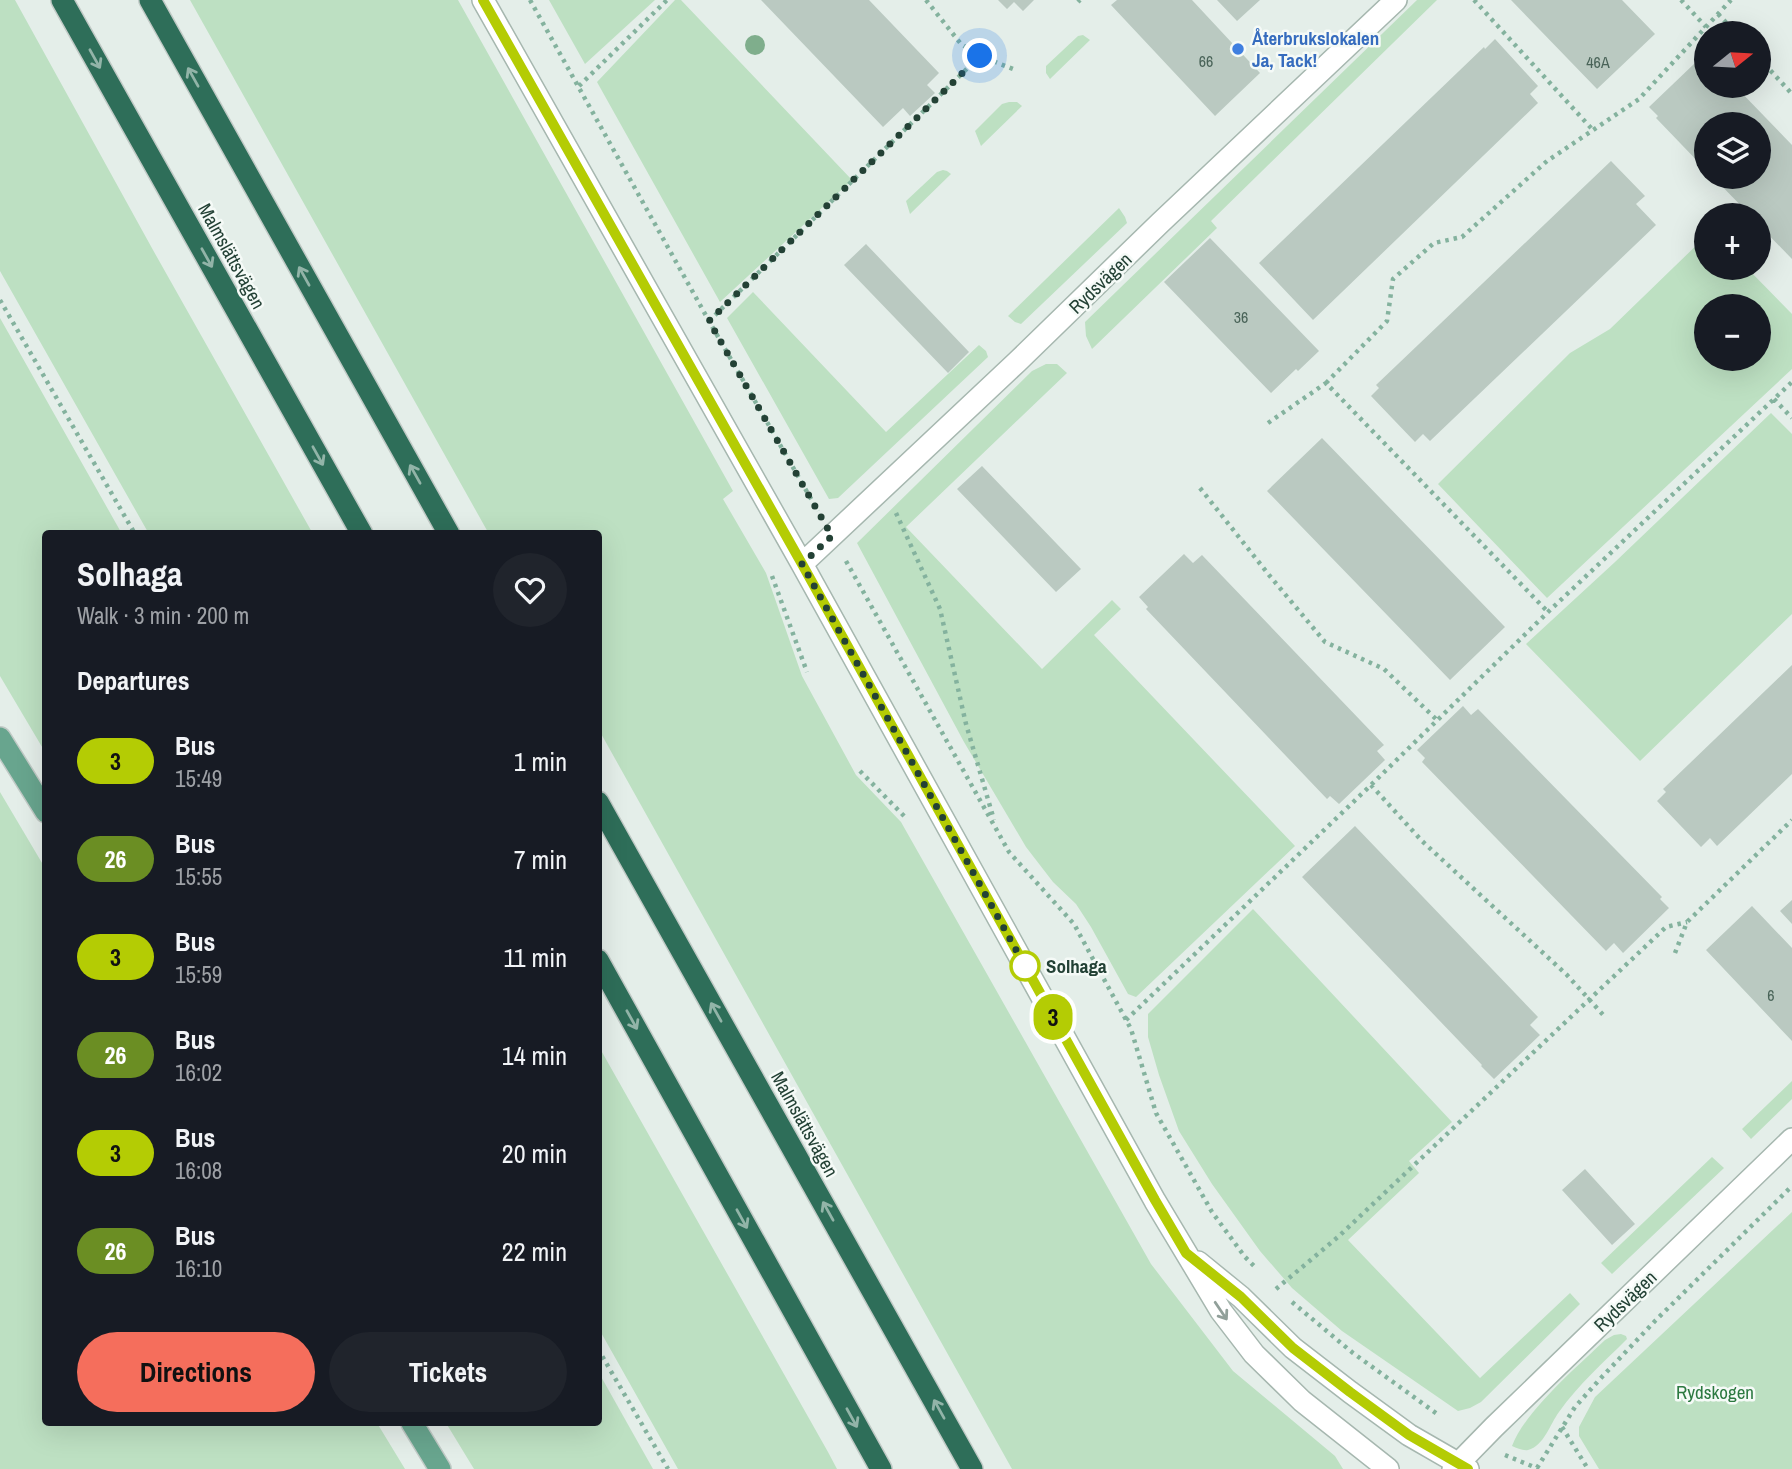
<!DOCTYPE html>
<html lang="en">
<head>
<meta charset="utf-8">
<style>
  body { margin:0; font-family:"Archivo Narrow",sans-serif; background:#20242c; color:#f1f3f6; height:100vh; display:flex; flex-direction:column; font-size:26px; white-space:nowrap }
  * { box-sizing:border-box; margin:0 }
  p { font-size:23px; color:#9ea1a6 }
  .icon { flex:none; width:38px; height:38px; fill:none; stroke:currentColor; stroke-width:2; stroke-linecap:round; stroke-linejoin:round }
  .map { position:relative; flex:1; overflow:hidden }
  .sheet { position:absolute; left:42px; top:530px; width:560px; height:896px; display:flex; flex-direction:column; background:#171b24; border-radius:7px; box-shadow:0 7px 28px #0002 }
  .sheet>* { flex:none }
  .badge { padding:0 14px; border-radius:23px; font-size:24px; line-height:46px }
  .needle { width:46px; rotate:72deg }
  .tools { position:absolute; left:1694px; top:21px; display:grid; gap:14px }
  .tools a { display:grid; place-items:center; width:77px; height:77px; border-radius:50%; background:#171b24; box-shadow:0 7px 28px #0002; font-size:35px }
  .you { position:absolute; width:35px; height:35px; margin:-18px; border:5px solid #fff; border-radius:50%; background:#1a73e8; box-shadow:0 0 0 10px #1a73e833 }
  .map>.badge { position:absolute; translate:-50% -50%; box-shadow:0 0 0 4px #fff }
  h2 { padding:0 35px; font-size:26px; line-height:63px }
  .round { display:grid; place-items:center; flex:none; width:74px; height:74px; border-radius:37px; background:#20242c }
  .head { display:flex; align-items:center; justify-content:space-between; height:119px; padding:0 35px }
  h1 { font-size:33px; font-weight:700; line-height:52px }
  .button { display:flex; gap:14px; margin-top:auto; padding:14px 35px }
  .button a { flex:1; height:80px; border-radius:42px; background:#f56e5c; color:#111; font-size:28px; font-weight:700; line-height:80px; text-align:center }
  .button a+a { background:#20242c; color:#f1f3f6 }
  ul { padding:0; list-style:none }
  li { display:flex; align-items:center; gap:21px; height:98px; padding:0 35px }
  li div { flex:1 }
  li b { display:block; font-size:26px }
  li em { font-style:normal }
  li .badge { min-width:77px; font-weight:700; text-align:center }
  .map>svg:first-child { display:block }
</style>
</head>
<body>
<div class="map">
<svg width="1792" height="1469" viewBox="0 0 1792 1469">
  <rect width="100%" height="100%" fill="#e4eee9"/>
  <!-- green -->
  <path fill="#bde0c2" fill-rule="evenodd" d="M0,0H15L153,250L313,534H149L0,271Z
    M190,0H458L733,491L723,499L766,573L802,676L856,775L901,822L1151,1264L1233,1371L1335,1456L1343,1469H1012L599,730L598,534H489Z
    M549,0H655L585,64Z
    M675,0H681L852,180L720,302L597,82Z
    M1417,0H1437L1211,221L1217,228L1092,349L1086,336L1085,322Z
    M1083,35L1090,40L1050,79L1046,73V66L1078,36Z
    M1009,102H1017L1022,106L981,146L975,131L1002,104Z
    M943,170L947,171L951,174L910,214L906,201L937,172Z
    M1119,208L1125,217L1127,223L1021,324L1015,322L1008,316Z
    M1706,236V268H1747L1792,314V369L1547,598L1438,484L1570,353L1610,329ZM1706,306H1759V359H1706Z
    M753,292L886,432L979,345L986,351L988,357L838,498L829,499L727,318Z
    M0,318L122,534H46L45,752L0,676Z
    M1046,364H1057L1067,373L906,527L1042,669L1112,600L1121,609L1094,635L1295,846L1136,997L1128,994L1091,927L1076,904L1053,882L1026,847L964,742L857,543L1032,371Z
    M1771,413L1792,434V614L1640,761L1526,644L1615,562Z
    M0,792L45,868L46,1423H377L405,1469H0Z
    M1253,909L1452,1122L1409,1161L1419,1173L1348,1240L1480,1378L1570,1293L1580,1304L1481,1402L1470,1408L1458,1411L1342,1331L1292,1288L1260,1251L1212,1184L1179,1131L1159,1075L1148,1037V1014Z
    M598,1045L828,1452L837,1469H678L599,1329Z
    M1792,1081V1099L1751,1139L1742,1129Z
    M1712,1157L1724,1168L1612,1274L1601,1263Z
    M1792,1212V1469H1599L1579,1436V1427L1595,1397Z
    M1621,1334L1626,1336L1627,1339C1604,1362 1578,1385 1559,1412C1550,1424 1544,1446 1528,1450C1523,1451 1517,1448 1512,1446C1525,1411 1578,1366 1605,1340L1614,1335Z
    M599,1373L653,1469H474L446,1423H598Z"/>
  <!-- building -->
  <path fill="#bac9c1" d="M761,0H869L939,73L927,85L935,93L910,116L903,108L883,127Z
    M998,0H1034L1023,11L1014,2L1007,9Z
    M1117,0H1192L1260,73L1215,116L1111,5Z
    M1217,0H1260L1237,21Z
    M1511,0H1622L1655,34L1597,89Z
    M1495,39L1538,86L1530,94L1538,103L1313,320L1259,263L1484,47L1485,49Z
    M1695,63L1704,72L1706,69V86H1735L1792,145V259L1759,225V215H1750L1713,177H1759V124H1706V170L1656,118L1658,116L1649,107Z
    M1611,161L1645,196L1636,204L1656,225L1430,441L1423,434L1415,442L1371,396L1379,388L1376,385Z
    M1210,238L1319,351L1298,371L1296,369L1271,393L1164,282Z
    M866,244L969,352L948,373L844,265Z
    M1322,438L1505,627L1450,680L1267,491Z
    M982,466L1081,569L1056,592L957,489Z
    M1184,554L1193,563L1202,555L1384,745L1377,751L1385,760L1339,804L1330,796L1327,799L1146,609L1148,607L1139,597Z
    M1792,665V774L1717,846L1710,838L1701,847L1657,801L1666,792L1663,789Z
    M1463,706L1471,715L1478,709L1662,897L1660,899L1669,908L1623,953L1614,943L1606,951L1422,762L1425,758L1417,750Z
    M1355,826L1538,1017L1530,1025L1540,1035L1494,1079L1481,1066L1482,1065L1302,877Z
    M1792,900V924L1780,911Z
    M1752,906L1792,948V1041L1706,950Z
    M1585,1169L1635,1224L1612,1245L1562,1190Z"/>
  <g fill="none" stroke-linecap="round" stroke-linejoin="round">
    <!-- minor casing -->
    <g stroke="#a6b7af" stroke-width="24">
      <path id="minor" d="M483,0L802,564L1155,1201L1221,1311L1254,1354L1302,1401L1388,1469
        M802,564L1017,362L1160,223L1396,0
        M1198,1262L1241,1297L1293,1348L1350,1392L1409,1435L1468,1469
        M1453,1469L1494,1427L1792,1139"/>
    </g>
    <!-- major casing -->
    <g stroke="#c1cac6" stroke-width="24">
      <path id="major" d="M0,738L46,812
        M412,1423L440,1469"/>
    </g>
    <!-- highway casing -->
    <g stroke="#c1cac6" stroke-width="24">
      <path id="highway" d="M62,0L362,534
        M150,0L449,534
        M598,802L972,1469
        M598,960L881,1469"/>
    </g>
    <!-- path -->
    <path stroke="#84b29e" stroke-width="4.5" stroke-dasharray="3.5 5" stroke-linecap="butt" d="M530,0L709,321L818,511
      M926,0L961,44L980,56L1013,69
      M1474,0L1592,129
      M1681,0L1706,27
      M1078,2L1080,0
      M1718,14L1736,33
      M1759,58L1792,94
      M579,86L667,0
      M0,300L135,534
      M709,321L980,56
      M1326,383L1387,321L1393,279L1434,243L1462,237L1547,161L1639,99L1731,0
      M1774,399L1792,418
      M1268,423L1326,383L1548,612
      M1200,488L1269,575L1325,642L1384,669L1437,720
      M896,513L940,609L966,724L994,820
      M846,561L1009,852L1074,924L1131,1029L1156,1113L1212,1212L1245,1257L1255,1267
      M772,576L807,672
      M860,771L906,818
      M1371,785L1422,841L1567,975L1606,1018
      M1675,953L1687,922L1792,820
      M1126,1020L1371,785L1548,612L1792,382
      M1276,1289L1338,1237L1666,927L1687,922
      M1292,1302L1353,1353L1440,1416
      M598,1349L668,1469
      M1562,1427L1588,1469
      M1505,1455L1539,1469
      M1537,1468L1575,1407L1600,1379L1655,1321L1792,1186"/>
    <!-- minor -->
    <use href="#minor" stroke="#fff" stroke-width="21"/>
    <!-- major -->
    <use href="#major" stroke="#68a58e" stroke-width="21"/>
    <!-- highway -->
    <use href="#highway" stroke="#2e6e59" stroke-width="21"/>
  </g>
  <!-- trees -->
  <circle fill="#7fae8c" cx="755" cy="45" r="10"/>
  <!-- one-way arrows -->
  <defs><path id="oneway-shaft" d="M-6 0H5M1.5-3L5.5 0L1.5 3" fill="none" stroke-width="1.6" stroke-linecap="round" stroke-linejoin="round" transform="scale(1.75)"/></defs>
  <g stroke="#92b4a8">
    <use href="#oneway-shaft" transform="translate(95 59) rotate(61)"/>
    <use href="#oneway-shaft" transform="translate(193 77) rotate(-119)"/>
    <use href="#oneway-shaft" transform="translate(207 258) rotate(61)"/>
    <use href="#oneway-shaft" transform="translate(304 276) rotate(-119)"/>
    <use href="#oneway-shaft" transform="translate(318 456) rotate(61)"/>
    <use href="#oneway-shaft" transform="translate(415 474) rotate(-119)"/>
    <use href="#oneway-shaft" transform="translate(716 1012) rotate(-119)"/>
    <use href="#oneway-shaft" transform="translate(632 1020) rotate(61)"/>
    <use href="#oneway-shaft" transform="translate(828 1211) rotate(-119)"/>
    <use href="#oneway-shaft" transform="translate(742 1219) rotate(61)"/>
    <use href="#oneway-shaft" transform="translate(939 1409) rotate(-119)"/>
    <use href="#oneway-shaft" transform="translate(852 1418) rotate(61)"/>
  </g>
  <use stroke="#91a09a" href="#oneway-shaft" transform="translate(1221 1311) rotate(56)"/>
  <g fill="none" stroke-linecap="round" stroke-linejoin="round">
    <!-- line casing -->
    <g stroke="#fff" stroke-width="16">
      <path id="line" d="M483,0L802,564L1155,1200L1186,1253L1241,1297L1293,1348L1350,1392L1409,1435L1468,1469"/>
    </g>
    <!-- line -->
    <use href="#line" stroke="#b4cc04" stroke-width="10"/>
    <!-- walk -->
    <path stroke="#234135" stroke-width="7" stroke-dasharray="0 12.6" d="M980,56L709,321L832,536L802,564L1025,966"/>
  </g>
  <!-- markers -->
  <circle fill="#3f7fe0" stroke="#f5faf7" stroke-width="2.5" cx="1238" cy="49" r="7"/>
  <circle fill="#fff" stroke="#b4cc04" stroke-width="3.5" cx="1025" cy="966" r="14"/>
  <g text-anchor="middle" stroke-width="5" stroke-linejoin="round" paint-order="stroke">
    <!-- number labels -->
    <g font-size="16" fill="#496358">
      <text x="1206" y="67">66</text>
      <text x="1598" y="68">46A</text>
      <text x="1241" y="323">36</text>
      <text x="1771" y="1001">6</text>
    </g>
    <!-- shop labels -->
    <g font-size="19" font-weight="bold" fill="#366cbe" stroke="#f5faf7" text-anchor="start">
      <text x="1252" y="45">Återbrukslokalen<tspan x="1252" dy="22">Ja, Tack!</tspan></text>
    </g>
    <!-- street labels -->
    <g font-size="19" fill="#234135" stroke="#f5faf7">
      <text transform="translate(232 256) rotate(61)" y="7">Malmslättsvägen</text>
      <text transform="translate(1100 283) rotate(-44)" y="7">Rydsvägen</text>
      <text transform="translate(805 1124) rotate(61)" y="7">Malmslättsvägen</text>
      <text transform="translate(1625 1301) rotate(-44)" y="7">Rydsvägen</text>
    </g>
    <!-- stop labels -->
    <g font-size="19" font-weight="bold" fill="#234135" stroke="#f5faf7" text-anchor="start">
      <text x="1046" y="973">Solhaga</text>
    </g>
    <!-- park labels -->
    <g font-size="19" fill="#2c7940" stroke="#f5faf7">
      <text x="1715" y="1399">Rydskogen</text>
    </g>
  </g>
</svg>
<div class="tools">
<a><svg class="needle" viewBox="-14 -14 28 28"><path d="M0-13l5 13h-10z" fill="#e53935"/><path d="M0 13l5-13h-10z" fill="#9ea1a6"/></svg></a>
<a><svg class="icon" aria-label="layers" viewBox="0 0 24 24"><path d="M12 4l9 5-9 5-9-5zM3 14l9 5 9-5"/></svg></a>
<a>+</a>
<a>−</a>
</div>
<div class="you" style="left:980px;top:56px"></div>
<b class="badge" style="left:1053px;top:1017px;background:#b4cc04;color:#111">3</b>
<section class="sheet">
<div class="head"><div><h1>Solhaga</h1><p>Walk · 3 min · 200 m</p></div><a class="round"><svg class="icon" aria-label="heart" viewBox="0 0 24 24"><path d="M12 20l-8-8c-3-5 5-10 8-4 3-6 11-1 8 4z"/></svg></a></div>
<h2>Departures</h2>
<ul>
<li><span class="badge" style="background:#b4cc04;color:#111">3</span><div><b>Bus</b><p>15:49</p></div><em>1 min</em></li>
<li><span class="badge" style="background:#6b8e23;color:#fff">26</span><div><b>Bus</b><p>15:55</p></div><em>7 min</em></li>
<li><span class="badge" style="background:#b4cc04;color:#111">3</span><div><b>Bus</b><p>15:59</p></div><em>11 min</em></li>
<li><span class="badge" style="background:#6b8e23;color:#fff">26</span><div><b>Bus</b><p>16:02</p></div><em>14 min</em></li>
<li><span class="badge" style="background:#b4cc04;color:#111">3</span><div><b>Bus</b><p>16:08</p></div><em>20 min</em></li>
<li><span class="badge" style="background:#6b8e23;color:#fff">26</span><div><b>Bus</b><p>16:10</p></div><em>22 min</em></li>
</ul>
<div class="button"><a>Directions</a><a>Tickets</a></div>
</section>
</div>
</body>
</html>
